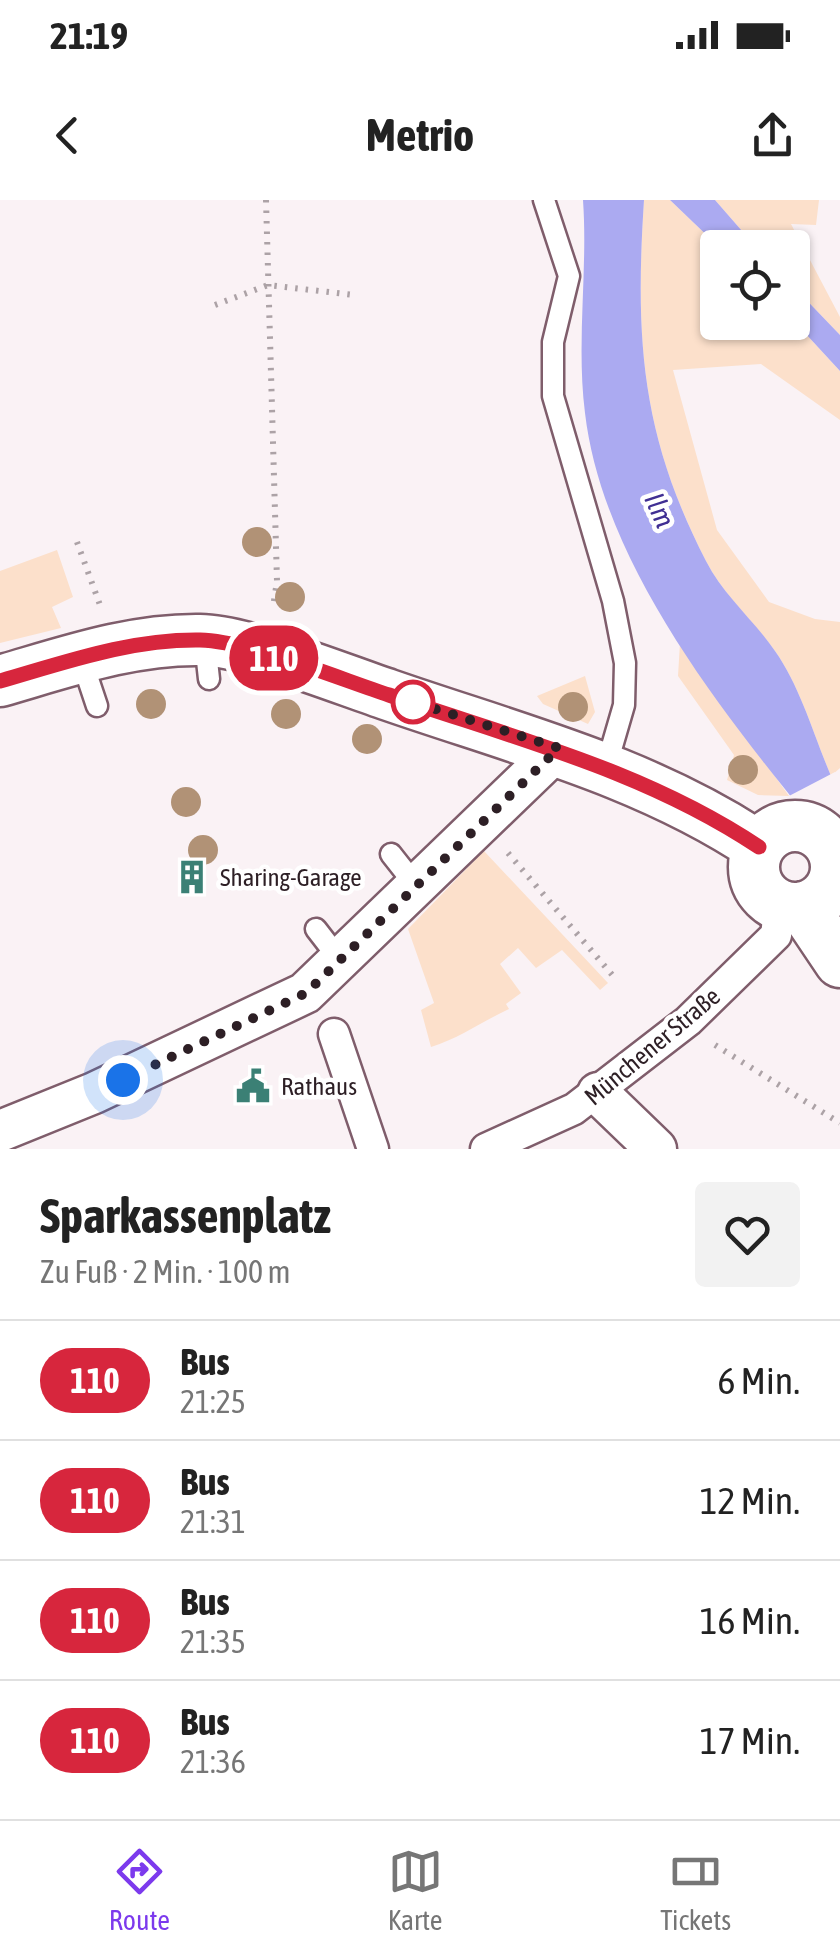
<!DOCTYPE html>
<html lang="de">
<head>
<meta charset="utf-8">
<style>
  body { margin:0; font-family:"Asap Condensed",sans-serif; background:#f2f2f2; color:#222; height:100vh; display:flex; flex-direction:column; font-size:38px; white-space:nowrap }
  * { box-sizing:border-box; margin:0 }
  p { font-size:32px; color:#767676 }
  .icon { flex:none; width:55px; height:55px; fill:none; stroke:currentColor; stroke-width:2; stroke-linecap:round; stroke-linejoin:round }
  .map { position:relative; height:949px; overflow:hidden }
  .side { display:flex; flex-direction:column; background:#fff; flex:1 }
  .side>* { flex:none }
  .badge { padding:0 20px; border-radius:32px; font-size:35px; line-height:65px }
  .buttons { position:absolute; left:700px; top:30px; display:grid; gap:20px }
  .buttons a { display:grid; place-items:center; width:110px; height:110px; border-radius:10px; background:#fff; box-shadow:0 2px 8px #0004; font-size:50px }
  .you { position:absolute; width:50px; height:50px; margin:-25px; border:8px solid #fff; border-radius:50%; background:#1a73e8; box-shadow:0 0 0 15px #1a73e833 }
  .map>.badge { position:absolute; translate:-50% -50%; box-shadow:0 0 0 5px #fff }
  .round { display:grid; place-items:center; flex:none; width:105px; height:105px; border-radius:10px; background:#f2f2f2 }
  .head { display:flex; align-items:center; justify-content:space-between; height:170px; padding:0 40px }
  h1 { font-size:48px; font-weight:700; line-height:75px }
  ul { padding:0; list-style:none }
  li { display:flex; align-items:center; gap:30px; height:120px; padding:0 40px; border-top:2px solid #e0e0e0 }
  li div { flex:1 }
  li b { display:block; font-size:38px }
  li em { font-style:normal }
  li .badge { min-width:110px; font-weight:700; text-align:center }
  .status { display:flex; justify-content:space-between; align-items:center; height:70px; padding:0 50px; background:#fff; direction:ltr }
  .status svg { height:28px; fill:currentColor }
  header { display:flex; justify-content:space-between; align-items:center; height:130px; padding:0 40px; background:#fff; font-size:45px; font-weight:700 }
  .tabs { display:flex; justify-content:space-around; align-items:center; height:140px; border-top:2px solid #e0e0e0; background:#fff; font-size:28px; color:#767676 }
  .tabs a { display:grid; justify-items:center; gap:5px }
  .tabs .active { color:#7c3aed }
  .map>svg:first-child { display:block }
</style>
</head>
<body>
<div class="status"><b>21:19</b><svg viewBox="0 0 49 12"><path d="M0 12V9h3v3zM5 12V6h3v6zM10 12V3h3v9zM15 12V0h3v12zM26 1h20v11H26zM47 4h2v5h-2z"/></svg></div>
<header><svg class="icon" aria-label="back" viewBox="0 0 24 24"><path d="M15 5l-7 7 7 7"/></svg>Metrio<svg class="icon" aria-label="share" viewBox="0 0 24 24"><path d="M12 15V3M7 8l5-5 5 5M5 13v7h14v-7"/></svg></header>
<div class="map">
<svg width="840" height="949" viewBox="0 0 840 949">
  <rect width="100%" height="100%" fill="#faf2f5"/>
  <!-- green -->
  <path fill="#fce0cb" d="M644,0H670L719,47L718,122L793,120L840,171V220L761,164L673,170L717,330L769,402L815,419L840,422V568L831,576C814,536 800,486 775,451C753,420 724,396 706,361C641,235 635,138 644,0Z
    M715,0H819L816,25L791,24L840,117V135L793,86L792,48L756,47Z
    M57,350L73,397L52,407L61,428L0,443V371Z
    M680,443L789,596L758,595L727,580L734,555L678,476Z
    M585,476L595,512L588,524L543,504L537,496Z
    M484,651L608,783L600,790L562,750L536,768L518,748L500,764L521,793L506,804L509,809C481,822 460,838 431,847L421,810L434,803L408,729Z"/>
  <!-- water -->
  <path fill="#abaaf1" d="M583,0H644C635,139 641,235 706,361C724,396 753,419 775,451C800,486 814,536 831,576L840,585V657C741,535 604,375 585,213C576,142 588,71 583,0Z
    M670,0H715L756,47H719Z
    M793,86L840,135V171L793,120Z"/>
  <!-- pier -->
  <path fill="#faf2f5" d="M835,572L840,578V657L789,596Z"/>
  <g fill="none" stroke-linecap="round" stroke-linejoin="round">
    <!-- service casing -->
    <g stroke="#7f5d6b" stroke-width="25">
      <path id="service" d="M544,0L569,76L553,142V196L613,401L625,463L624,505L606,567
        M205,442L209,479
        M81,458L97,506
        M391,654L417,687
        M316,729L340,760"/>
    </g>
    <!-- pedestrian casing -->
    <g stroke="#7f5d6b" stroke-width="35">
      <path id="pedestrian" d="M334,834L373,949
        M486,949L574,909L688,821L776,735L780,704"/>
    </g>
    <!-- minor casing -->
    <g stroke="#7f5d6b" stroke-width="45">
      <path id="minor" d="M598,893L656,949
        M0,931L94,893L305,793L559,548"/>
    </g>
    <!-- tertiary casing -->
    <g stroke="#7f5d6b" stroke-width="55">
      <path id="tertiary" d="M0,481C66,462 131,439 200,440C248,441 341,479 389,495C516,539 645,571 759,647
        M754 667a41 41 0 1 1 82 0a41 41 0 1 1-82 0Z
        M803,707L840,762"/>
    </g>
    <!-- path -->
    <path stroke="#aca2a6" stroke-width="6" stroke-dasharray="2.5 8" stroke-linecap="butt" d="M266,0L277,381L273,407
      M215,105L268,85L354,95
      M77,342L100,405
      M508,653L614,777
      M715,845L840,923"/>
    <!-- service -->
    <use href="#service" stroke="#fff" stroke-width="20"/>
    <!-- pedestrian -->
    <use href="#pedestrian" stroke="#fff" stroke-width="30"/>
    <!-- minor -->
    <use href="#minor" stroke="#fff" stroke-width="40"/>
    <!-- tertiary -->
    <use href="#tertiary" stroke="#fff" stroke-width="50"/>
  </g>
  <!-- trees -->
  <g fill="#b19276">
    <circle cx="257" cy="342" r="15"/>
    <circle cx="290" cy="397" r="15"/>
    <circle cx="151" cy="504" r="15"/>
    <circle cx="573" cy="507" r="15"/>
    <circle cx="286" cy="514" r="15"/>
    <circle cx="367" cy="539" r="15"/>
    <circle cx="743" cy="570" r="15"/>
    <circle cx="186" cy="602" r="15"/>
    <circle cx="203" cy="650" r="15"/>
  </g>
  <g fill="none" stroke-linecap="round" stroke-linejoin="round">
    <!-- line casing -->
    <g stroke="#fff" stroke-width="22">
      <path id="line" d="M0,481C66,462 130,439 200,440C248,441 340,479 389,495C517,539 645,571 759,647"/>
    </g>
    <!-- line -->
    <use href="#line" stroke="#d7263d" stroke-width="15"/>
    <!-- walk -->
    <path stroke="#2d1f25" stroke-width="10" stroke-dasharray="0 18" d="M123,880L306,793L559,548L413,502"/>
  </g>
  <!-- icons -->
  <defs>
    <g id="building-bare" transform="scale(2.7)"><path d="M-4-6H4V6H1V3H-1V6H-4ZM-2.5-4.3h1.7v1.8h-1.7ZM.8-4.3h1.7v1.8H.8ZM-2.5-1h1.7V.8h-1.7ZM.8-1h1.7V.8H.8Z" fill="#3b8075" stroke="#fff" stroke-width="2.5" paint-order="stroke"/></g>
    <g id="civic-bare" transform="scale(2.7)"><path d="M-.6-6.5H3V-4.5H.6V-3L4-1V1h2V6H-6V1h2V-1L-.6-3ZM-1.2 2.5V6h2.4V2.5Z" fill="#3b8075" stroke="#fff" stroke-width="2.5" paint-order="stroke"/></g>
  </defs>
  <g fill-rule="evenodd">
    <use href="#building-bare" x="192" y="677"/>
    <use href="#civic-bare" x="253" y="886"/>
  </g>
  <!-- markers -->
  <circle fill="#fff" stroke="#d7263d" stroke-width="5" cx="413" cy="502" r="20"/>
  <g text-anchor="middle" stroke-width="9" stroke-linejoin="round" paint-order="stroke">
    <!-- poi labels -->
    <g font-size="25" fill="#2d1f25" stroke="#fff" text-anchor="start">
      <text x="220" y="686">Sharing-Garage</text>
      <text x="281" y="895">Rathaus</text>
    </g>
    <!-- street labels -->
    <g font-size="25" fill="#2d1f25" stroke="#fff">
      <text transform="translate(652 846) rotate(-40)" y="9">Münchener Straße</text>
    </g>
    <!-- water labels -->
    <g font-size="28" font-style="italic" fill="#402f93" stroke="#fff">
      <text transform="translate(660 310) rotate(66)" y="10">Ilm</text>
    </g>
  </g>
</svg>
<div class="buttons">
<a><svg class="icon" aria-label="locate" viewBox="0 0 24 24"><circle cx="12" cy="12" r="6"/><path d="M12 2v4M12 18v4M2 12h4M18 12h4"/></svg></a>
</div>
<div class="you" style="left:123px;top:880px"></div>
<b class="badge" style="left:274px;top:458px;background:#d7263d;color:#fff">110</b>
</div>
<section class="side">
<div class="head"><div><h1>Sparkassenplatz</h1><p>Zu Fuß · 2 Min. · 100 m</p></div><a class="round"><svg class="icon" aria-label="heart" viewBox="0 0 24 24"><path d="M12 20l-8-8c-3-5 5-10 8-4 3-6 11-1 8 4z"/></svg></a></div>
<ul>
<li><span class="badge" style="background:#d7263d;color:#fff">110</span><div><b>Bus</b><p>21:25</p></div><em>6 Min.</em></li>
<li><span class="badge" style="background:#d7263d;color:#fff">110</span><div><b>Bus</b><p>21:31</p></div><em>12 Min.</em></li>
<li><span class="badge" style="background:#d7263d;color:#fff">110</span><div><b>Bus</b><p>21:35</p></div><em>16 Min.</em></li>
<li><span class="badge" style="background:#d7263d;color:#fff">110</span><div><b>Bus</b><p>21:36</p></div><em>17 Min.</em></li>
</ul>
</section>
<nav class="tabs">
<a class="active"><svg class="icon" aria-label="directions" viewBox="0 0 24 24"><path d="M12 3l9 9-9 9-9-9zM9 14v-3h6M13 9l2 2-2 2"/></svg>Route</a>
<a><svg class="icon" aria-label="map" viewBox="0 0 24 24"><path d="M3 6l6-2 6 2 6-2v14l-6 2-6-2-6 2zM9 4v14M15 6v14"/></svg>Karte</a>
<a><svg class="icon" aria-label="tickets" viewBox="0 0 24 24"><path d="M3 7h18v10H3zM15 7v10"/></svg>Tickets</a>
</nav>
</body>
</html>
